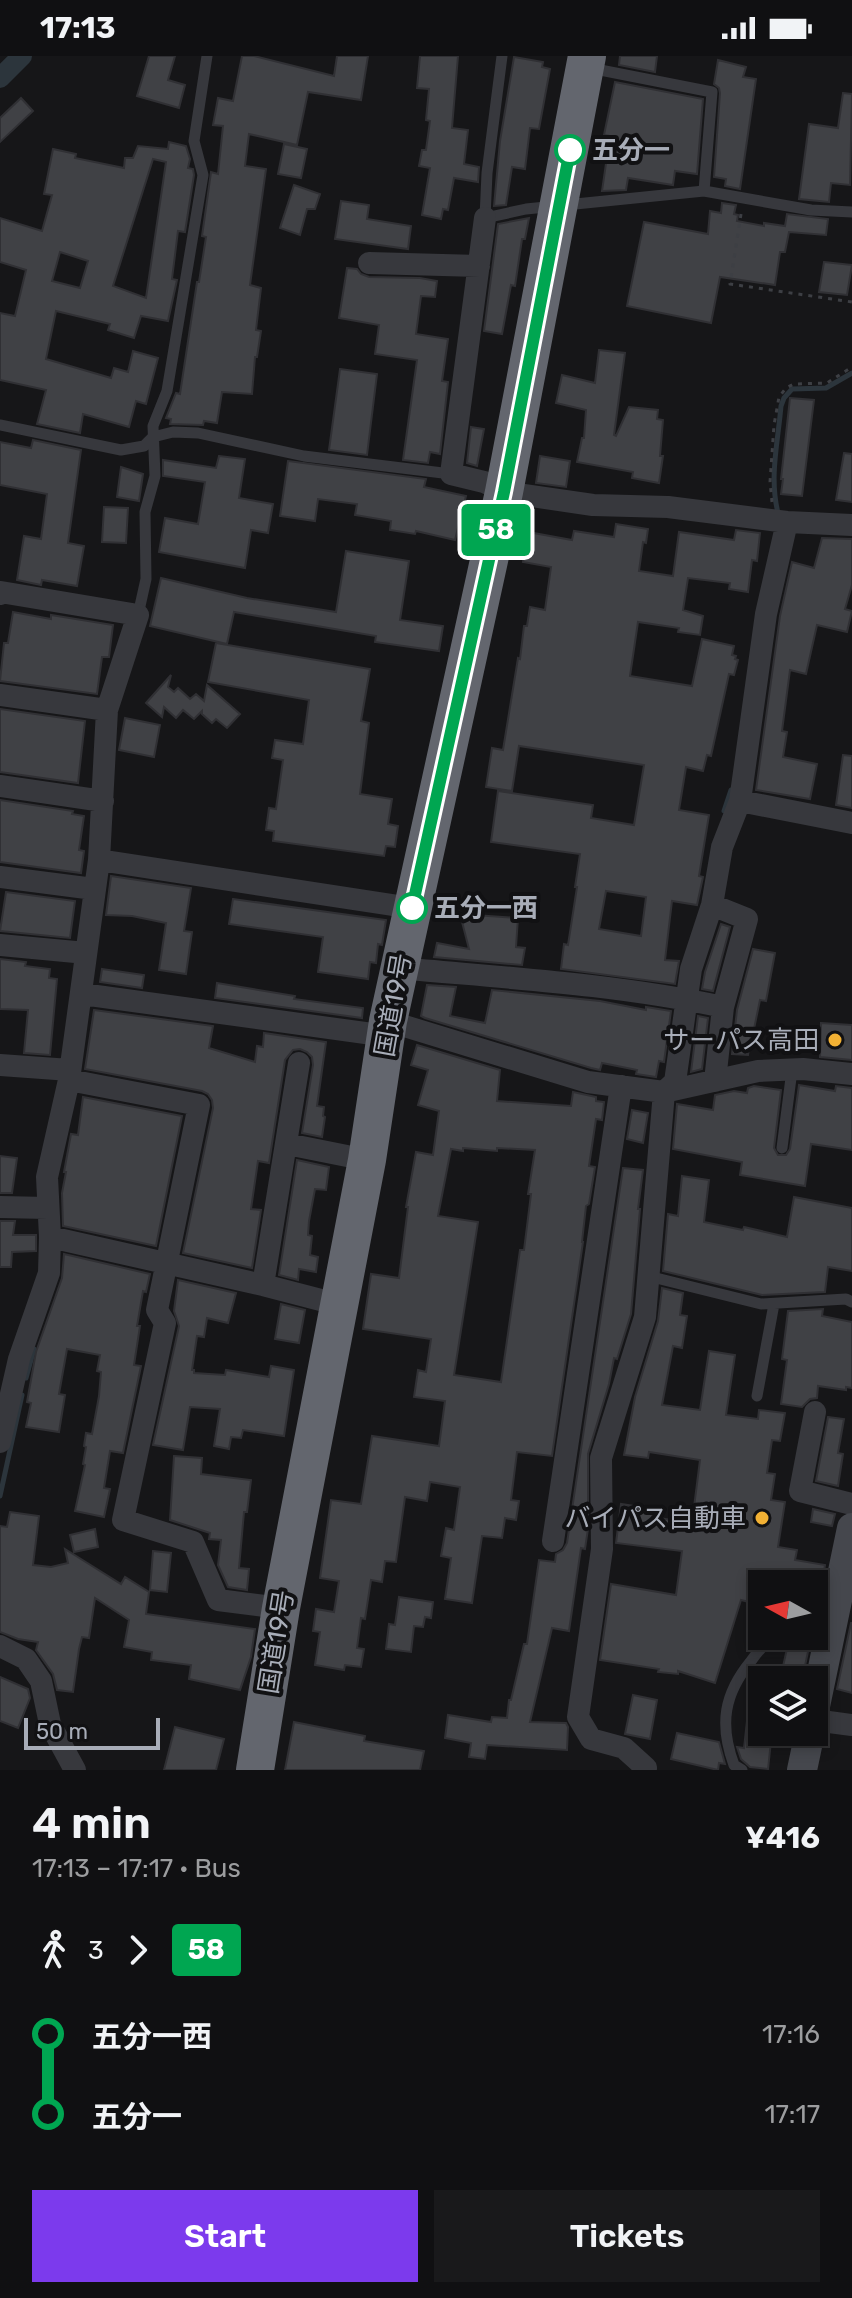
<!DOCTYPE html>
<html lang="en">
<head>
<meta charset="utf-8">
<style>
  body { margin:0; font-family:Rubik,"Noto Sans JP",sans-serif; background:#19191b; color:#f1f3f6; height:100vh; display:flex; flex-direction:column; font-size:30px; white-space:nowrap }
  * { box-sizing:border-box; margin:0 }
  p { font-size:26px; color:#9c9d9f }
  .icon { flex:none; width:44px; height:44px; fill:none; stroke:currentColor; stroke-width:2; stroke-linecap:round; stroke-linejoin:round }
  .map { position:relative; height:1714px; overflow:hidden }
  .panel { display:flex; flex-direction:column; background:#101012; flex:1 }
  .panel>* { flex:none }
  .badge { padding:0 16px; border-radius:6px; font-size:28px; line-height:52px }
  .needle { width:52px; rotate:278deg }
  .controls { position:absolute; left:748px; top:1514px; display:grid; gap:16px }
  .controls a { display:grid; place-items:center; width:80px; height:80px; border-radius:0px; background:#101012; box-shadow:0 4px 12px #0003,0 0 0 2px #303032; font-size:40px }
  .scale { position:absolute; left:24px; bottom:20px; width:136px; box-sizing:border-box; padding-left:8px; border:4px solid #a8adb8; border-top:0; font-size:22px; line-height:28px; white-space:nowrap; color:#a8adb8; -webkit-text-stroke:6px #111113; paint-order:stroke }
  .map>.badge { position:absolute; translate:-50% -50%; box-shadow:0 0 0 4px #fff }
  .legs { display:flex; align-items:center; gap:12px; height:88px; padding:0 32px; font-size:26px }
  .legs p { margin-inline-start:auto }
  .overview { display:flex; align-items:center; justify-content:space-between; height:136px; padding:0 32px }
  h1 { font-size:44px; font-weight:600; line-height:60px }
  .action { display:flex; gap:16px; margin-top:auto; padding:16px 32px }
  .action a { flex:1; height:92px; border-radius:0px; background:#7c3aed; color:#fff; font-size:32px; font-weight:600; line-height:92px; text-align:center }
  .action a+a { background:#19191b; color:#f1f3f6 }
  ul { padding:0 32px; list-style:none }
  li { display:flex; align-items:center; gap:28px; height:80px; font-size:30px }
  li i { display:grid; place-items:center; width:12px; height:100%; margin:0 10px; background:currentColor }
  li i::after { content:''; width:20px; height:20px; margin:-10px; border:6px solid; border-radius:50%; background:#101012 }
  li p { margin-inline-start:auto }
  li:first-child i { background:linear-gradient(#0000 50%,currentColor 0) }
  li:last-child i { background:linear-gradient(currentColor 50%,#0000 0) }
  .status { display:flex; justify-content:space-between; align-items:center; height:56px; padding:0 40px; background:#101012; direction:ltr }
  .status svg { height:22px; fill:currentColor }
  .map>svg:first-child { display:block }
</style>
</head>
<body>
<div class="status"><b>17:13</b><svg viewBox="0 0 49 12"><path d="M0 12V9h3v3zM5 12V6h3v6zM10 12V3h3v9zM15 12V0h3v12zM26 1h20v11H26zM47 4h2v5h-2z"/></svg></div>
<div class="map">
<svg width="852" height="1714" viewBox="0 0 852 1714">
  <rect width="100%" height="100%" fill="#161618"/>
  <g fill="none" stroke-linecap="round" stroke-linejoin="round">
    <!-- stream -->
    <path stroke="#2c353c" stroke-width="5" d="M778,457C769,421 778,386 781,350L784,342L792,333L826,332L852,317
      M724,755L731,734
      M26,1322L34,1293
      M0,1440L22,1339"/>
    <!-- canal -->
    <path stroke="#2c353c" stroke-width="20" d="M0,22L22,0"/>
  </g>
  <!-- building -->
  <path fill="#404145" stroke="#303034" stroke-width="2" fill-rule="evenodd" d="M149,0H175L168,24L185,29L179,52L137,40Z
    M242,0H254L334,20L337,0H368L361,44L308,36L297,89L249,78L245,110L266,113L250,229L261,232L256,274L261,275L257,301H255L252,338L222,336L217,367L204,365L203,369L170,368L171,363L166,362L176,337L180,338L197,226H199L206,181L202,180L211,116L218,118L223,70L213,69L218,42L233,45Z
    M420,0H458L452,72L468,74L464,108L479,111L478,126L454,122L448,154L443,153L441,163L422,159L430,112L419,110L422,94H426L430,65L426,64L429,33L417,32Z
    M620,0H657L655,16L619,9Z
    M514,1L543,6L542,11L550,13L539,73L530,72L525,113L512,111L506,149L494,150L500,85Z
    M718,4L746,11L743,21L756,23L740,133L725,130L726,123L714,121L720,37L719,32L714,28Z
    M615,26L703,43L697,118L675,115L673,129L628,122L626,134L602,135L610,80L604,79Z
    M843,37L852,38L850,129L831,127L829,146L799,143L809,68L838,72Z
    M21,42L33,55L0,86V62Z
    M169,86L186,90L190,103L188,112L193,113L194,119L185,176L178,175L172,223L177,224L168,265L141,260L134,282L108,274L110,268L56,255L46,303L111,322L114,312L128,316L133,295L158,302L146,348L136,345L129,371L83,358L80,377L37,368L46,334L0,324V257L15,260L26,214L0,206V162L42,175L52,139L44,138L53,93L76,98L75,102L124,112L125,102H133L138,90L168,93ZM153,103L166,106L146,242L113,230ZM60,196L88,205L80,232L52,225Z
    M284,88L307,93L301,122L278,118Z
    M294,129L320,138L315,153H307L300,179L280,172Z
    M341,145L369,149L367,163L411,170L408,193L335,183Z
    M722,147L736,149L734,158L738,159L737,165L764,170V167L785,170L787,158L828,163L826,179L789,176L785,196H780L775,229L720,221L711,267L627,250L644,166L708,178L710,155L721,157Z
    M529,162L525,183H522L515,230L511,229L502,278L484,275L498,168Z
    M824,206L852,209L847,239L819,236Z
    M347,212L357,213L361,218L369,221L420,222L437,225L435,241L421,240L416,278L448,283L442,325L448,326L440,398L430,396L428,407L403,404L417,304L375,298L379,269L339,262Z
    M599,294L625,297L614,379L616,380L629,351L658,354L657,363L663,364L660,400H663L659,427L632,422L633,416L577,406L582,382H584L586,354L556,347L562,319L595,327Z
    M340,313L377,318L367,399L329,394Z
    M790,342L814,344L802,440L781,438L783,423H781Z
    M471,371L484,373L477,410L467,407Z
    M33,384L81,394L68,487L84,490L77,530L42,524L41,529L17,524L24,480L41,483L47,438L0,429V386L31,392Z
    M844,397L852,398V446L836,444Z
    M219,400L245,403L239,442L273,448L268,477L251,474L245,512L159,496L165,462L198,468L205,426L163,420V404L216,412Z
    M540,400L570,405L566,431L536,427Z
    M288,405L426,423L424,431L466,440L455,484L416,475L415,478L390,474L391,465L355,459L357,448L318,443L315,465L280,460Z
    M121,411L143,418L139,445L117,441Z
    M104,451L128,452L126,487L102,486Z
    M616,468L648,473L646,487L643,486L639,515L673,520L679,476L734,484L736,474L760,477L757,505L752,504L748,536L729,533L730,527L688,522L683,554L703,560L700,579L678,576L679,572L638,566L630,620L692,630L702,583L734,590L732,599L736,600L735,603L738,604L734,619L729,618L711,700L707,699L703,715L686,711L679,754L709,759L699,820L703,821L697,849L672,845L665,904L679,905L675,928L561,913L564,888L568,889L577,831H575L580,798L491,786L498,735L593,749L591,762L634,769L644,709L519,690L512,735L486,731L492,692L503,694L518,602L520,603L524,570H527L530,551L545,554L551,511L523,506L528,476L572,484L574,475L614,481ZM606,835L646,841L641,880L599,873Z
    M822,482L852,483V529L845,553L852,555L847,576L817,569L806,618L790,614L782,675L787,676L783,701L817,708L810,743L756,734L780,560L792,506L814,512Z
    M346,495L409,505L400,564L443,570L439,595L375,586L376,580L234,556L227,588L150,570L161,522L247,542L336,556Z
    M13,556L51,563V559L113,569L109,601H102L97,638L0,625L4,587H8Z
    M216,587L370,613L361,665L369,667L360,738L392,743L388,768L398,770L395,791L386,790L384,800L273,785L274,775L266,774L269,752L276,753L283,704L272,702L275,684L303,688L309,644L208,626Z
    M171,619L168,631L174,636L178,632L190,643L196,638L204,645L207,629L240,658L227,672L216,663L212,667L202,658V655L194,663L183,654L176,662L164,651L162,661L146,647Z
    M0,653L85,665L78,727L0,716Z
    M125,662L160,669L154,701L119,694Z
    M843,699L852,700V752L836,749Z
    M0,744L73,755L72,758L84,760L79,794L84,795L81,817L0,806Z
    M111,820L191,832L184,875L192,876L186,918L159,914L166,867L132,860L106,859Z
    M6,836L75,845L70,882L0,875Z
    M233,843L386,864L382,889L378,888L376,907L370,906L368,923L318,916L323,881L229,868Z
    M460,858L518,862L516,891L525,892L522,909L434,901L437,887L469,893Z
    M721,868L730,871L713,935L702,933L705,916Z
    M753,893L775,897L766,945L760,944L754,973H752L748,999L732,998L737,954Z
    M0,903L26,906L25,910L50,913L49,922L57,923L50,999L24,997L28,954L0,953Z
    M102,913L144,919L142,932L100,926Z
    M217,927L295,940L294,943L363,952L362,962L215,942Z
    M427,929L456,931L450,960L485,967L492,934L600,945L646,954V951L671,955L664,1006L659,1005L656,1021L636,1018L637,1014L602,1007L600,1014L591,1012L425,962L421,960Z
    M94,954L213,970L209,992L255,1006L257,990L263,991L264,977L326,986L317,1050L324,1051L323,1060L325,1061L322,1081L302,1077L313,1009L312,1001L307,996L300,993L293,994L285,1004L269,1107L258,1105L251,1153L261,1154L252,1212L183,1197L213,1052L212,1044L208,1038L202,1035L85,1013Z
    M698,960L708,962L702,1013L691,1016Z
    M821,967L852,969V1004L820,1001Z
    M417,989L500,1014L497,1045L571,1050L573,1036L596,1041V1045L604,1046L602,1064L596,1063L589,1110L595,1111L589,1148L586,1150L582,1186H583L552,1400L517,1396L511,1444L519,1445L516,1464L505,1462L502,1482L482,1480L472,1547L445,1543L451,1502L441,1500L446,1472L454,1474L460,1431L430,1426L427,1445L405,1441L396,1506L385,1505L382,1526L371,1524L365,1563L361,1562L357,1592L364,1593L361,1611L345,1609L344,1614L315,1609L320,1576L313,1575L316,1553L334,1556L339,1525L320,1522L331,1444L361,1448L372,1380L439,1390L445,1345L414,1341L418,1314L426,1316L431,1283L363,1273L371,1218L399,1222L408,1151H406L416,1096L433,1099L439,1055L418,1049L428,1014L411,1009ZM463,1092L497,1095V1092L535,1094L528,1138H531L524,1194H520L501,1326L454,1319L478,1166L438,1160L451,1093L463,1095Z
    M799,1029L835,1035L836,1030L852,1032V1094L811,1088L805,1130L740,1119L742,1106L673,1093L677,1048L713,1054L715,1039L734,1035L747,1037L748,1032L754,1030L781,1034L774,1092L778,1099H786L790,1093Z
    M83,1041L182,1060L156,1190L63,1170L62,1137L66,1116H64L71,1078L78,1079Z
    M632,1054L648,1057L643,1087L627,1083Z
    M0,1100L17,1102L12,1137H0Z
    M297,1104L329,1111L326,1134L315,1133L309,1165L308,1179L312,1180L310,1199L318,1201L316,1216L299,1213L298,1224L279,1219Z
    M623,1112L643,1114L638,1153H640L631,1258L617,1303L614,1302L609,1328L588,1398V1473L585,1493L581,1492L569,1575L552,1572L530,1666L566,1667L568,1671L567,1694L487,1689L485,1703L469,1701L471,1687L445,1682L448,1659L491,1666L492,1661L507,1662L509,1644H511L524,1588H527L539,1504L555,1506L556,1498L563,1494L567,1487Z
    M682,1120L709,1124L704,1166L743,1174L744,1171L787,1181L794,1141L852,1152V1215L828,1211L825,1236L762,1239L663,1215L668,1158L678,1160Z
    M0,1165H15L13,1179H36V1195L12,1196L11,1211H0Z
    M64,1198L150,1218L146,1236L143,1235L137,1270H140L134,1309L141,1310L123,1397L110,1395L104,1432L110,1433L104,1461L75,1455L85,1409L83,1408L86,1391L84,1390L86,1377L92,1378L99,1340L101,1316L97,1315L100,1299L67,1293L59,1338L65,1339L59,1376L26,1371L31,1347L27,1346L36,1296L62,1222Z
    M178,1224L236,1237L228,1267L207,1262L204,1281L197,1280L192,1314H194V1317L225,1319L226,1314L269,1321L271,1310L294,1314L284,1380L243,1374L241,1382L231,1381L229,1393L214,1390L220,1353L190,1351L183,1394L153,1389L179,1270L174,1255Z
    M662,1232L683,1237L680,1259L687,1260L682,1292L673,1290L662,1349L700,1354L709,1295L735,1299L726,1359L758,1363L759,1354L785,1357L780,1385L772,1384L767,1417L775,1418L771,1444L785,1446L778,1491L797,1494L795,1504L825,1509L822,1528H761L757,1548L741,1544L715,1627L678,1615V1618L658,1616L659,1613L600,1604L611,1528L676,1539L682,1495L616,1487L621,1448L654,1453L652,1461L692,1467L700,1404L649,1396L648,1402L624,1399L635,1341L658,1265Z
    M281,1248L305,1254L299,1287L275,1283Z
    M823,1253L822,1260L852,1266V1332L846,1331V1334L818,1330L817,1342L810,1343L802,1351L781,1348L787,1304L782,1303L788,1255Z
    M828,1361L844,1363L838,1397L843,1398L838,1430L816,1425Z
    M174,1400L202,1402L201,1418L251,1424L247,1456H244L239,1512L249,1513L247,1534L228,1531L218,1509L221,1484L209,1483L210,1477L170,1464Z
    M813,1453L835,1458L832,1470L811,1466Z
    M10,1456L39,1460L33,1509L51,1511L68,1507L65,1493L121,1528L125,1521L149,1536L146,1558L255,1573L251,1601L240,1634L189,1623L191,1609L151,1604L152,1596L124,1591L129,1564L95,1542L89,1582L82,1581L79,1593L73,1636L57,1634L53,1618L36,1594L38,1586L18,1583L0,1576V1470L7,1471Z
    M95,1473L98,1491L74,1496L70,1479Z
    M153,1495L171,1497L167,1536L150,1534Z
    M399,1541L433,1546L431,1562L425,1561L423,1571L414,1570L411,1596L386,1593L389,1568L395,1569Z
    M851,1567H852V1637L837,1633Z
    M788,1588L809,1591L802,1624H780Z
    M752,1620H762V1676H772L768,1713L750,1711L741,1703L737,1691L744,1692Z
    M0,1621L28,1633L30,1642L18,1672L0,1665Z
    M633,1639L657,1644L650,1683L625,1678Z
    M294,1666L365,1680L364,1685L424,1695L420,1714H285Z
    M175,1671L224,1683L216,1714H164Z
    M677,1677L719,1686L725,1708L719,1707L718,1714L671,1703Z"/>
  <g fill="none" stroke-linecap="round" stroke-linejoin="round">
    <!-- path -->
    <path stroke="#3d3f44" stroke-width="3" stroke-dasharray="4 6" stroke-linecap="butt" d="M741,158L730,228L852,246
      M772,446L770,426L774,369L779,341L786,332L794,328L827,327L852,311"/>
    <!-- lane -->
    <path stroke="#37383d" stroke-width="11" d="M502,0L487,117L485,162L526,153L704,135L811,154L852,156
      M590,12L712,36L704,135
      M0,369L121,394L144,390L153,381L173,376L198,377L304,400L451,418
      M138,559L146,523L145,456L155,420L153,370L167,335L203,119L194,85L207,0
      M782,1092L792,1014
      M648,1220L761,1248L846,1243L852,1246
      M757,1340L774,1248
      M742,1714L734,1709C719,1668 724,1638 751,1605C756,1598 764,1587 773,1583C787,1575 812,1583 828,1585"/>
    <!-- street -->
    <path stroke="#37383d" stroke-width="22" d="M485,162L451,418L484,426L504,436L593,449L668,451L787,466L852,469
      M369,207L479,210
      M0,538L1,536L138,559L107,654L99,804L69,1024L47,1121L50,1181L49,1217L19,1303L0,1386
      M0,639L107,654
      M0,730L103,745
      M740,745L852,767
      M99,804L412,852
      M0,821L94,833
      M712,849L747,863L723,951L715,1025
      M0,889L86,897
      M399,912C506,922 616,928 723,951
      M82,938L387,980
      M388,965L588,1026L664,1036L758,1015L803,1013L852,1018
      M0,1009L70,1014
      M69,1024L199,1049L157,1254L165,1267L123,1464L193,1486L218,1544L281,1552
      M287,1088L367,1104
      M0,1151L48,1152
      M50,1181L263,1229L340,1249
      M263,1229L299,1007
      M815,1356L800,1435L852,1448
      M553,1485L621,1030
      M0,1590L26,1603L41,1625L50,1668L75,1714
      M814,1664L852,1669
      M645,1714L646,1712L624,1692L591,1683L578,1661L602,1493L601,1402L645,1261L664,1036L675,1026L691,913L712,849L722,791L740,745L766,558L787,466"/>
    <!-- secondary -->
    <path stroke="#45474d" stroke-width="30" d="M814,1655L852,1472
      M802,1714L810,1676"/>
    <!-- highway -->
    <path stroke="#63666e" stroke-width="38" d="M255,1714L281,1552L367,1104L388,965L504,436L587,0"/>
  </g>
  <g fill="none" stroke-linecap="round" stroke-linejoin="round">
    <!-- line-1 casing -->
    <g stroke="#fff" stroke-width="18">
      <path id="line-1" d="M412,852L504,436L570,94"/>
    </g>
    <!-- line-1 -->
    <use href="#line-1" stroke="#00a651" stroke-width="12"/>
  </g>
  <!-- markers -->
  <g fill="#fff" stroke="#00a651" stroke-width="4">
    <circle cx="570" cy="94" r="14"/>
    <circle cx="412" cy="852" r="14"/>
  </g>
  <g fill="#f2b134" stroke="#111113" stroke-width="3">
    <circle cx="835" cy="984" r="8"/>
    <circle cx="762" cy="1462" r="8"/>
  </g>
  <g text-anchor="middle" stroke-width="8" stroke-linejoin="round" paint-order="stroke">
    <!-- stop labels -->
    <g font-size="26" font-weight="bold" fill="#a8adb8" stroke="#111113" text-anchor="start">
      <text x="592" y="103">五分一</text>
      <text x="434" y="861">五分一西</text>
    </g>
    <!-- street labels -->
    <g font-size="26" fill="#a8adb8" stroke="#111113">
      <text transform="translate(393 949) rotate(-80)" y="9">国道19号</text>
      <text transform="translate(276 1586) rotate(-81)" y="9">国道19号</text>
    </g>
    <!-- poi labels -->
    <g font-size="26" fill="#a8adb8" stroke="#111113" text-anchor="end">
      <text x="819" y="993">サーパス高田</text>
      <text x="746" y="1471">バイパス自動車</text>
    </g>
  </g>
</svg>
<div class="controls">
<a><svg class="needle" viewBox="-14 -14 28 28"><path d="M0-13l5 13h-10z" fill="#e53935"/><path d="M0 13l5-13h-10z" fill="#9c9d9f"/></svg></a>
<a><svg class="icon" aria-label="layers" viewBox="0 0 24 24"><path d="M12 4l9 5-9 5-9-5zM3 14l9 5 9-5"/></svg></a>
</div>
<div class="scale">50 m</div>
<b class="badge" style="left:496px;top:474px;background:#00a651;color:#fff">58</b>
</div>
<section class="panel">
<div class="overview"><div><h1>4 min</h1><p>17:13 – 17:17 · Bus</p></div><b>¥416</b></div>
<div class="legs"><svg class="icon" aria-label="walk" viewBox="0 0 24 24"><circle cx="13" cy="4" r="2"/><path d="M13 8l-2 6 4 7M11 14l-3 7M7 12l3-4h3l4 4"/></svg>3<svg class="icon" aria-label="forward" viewBox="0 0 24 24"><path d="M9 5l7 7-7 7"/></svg><b class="badge" style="background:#00a651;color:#fff">58</b></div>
<ul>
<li><i style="color:#00a651"></i><b>五分一西</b><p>17:16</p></li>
<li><i style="color:#00a651"></i><b>五分一</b><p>17:17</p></li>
</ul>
<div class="action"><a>Start</a><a>Tickets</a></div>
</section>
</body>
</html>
